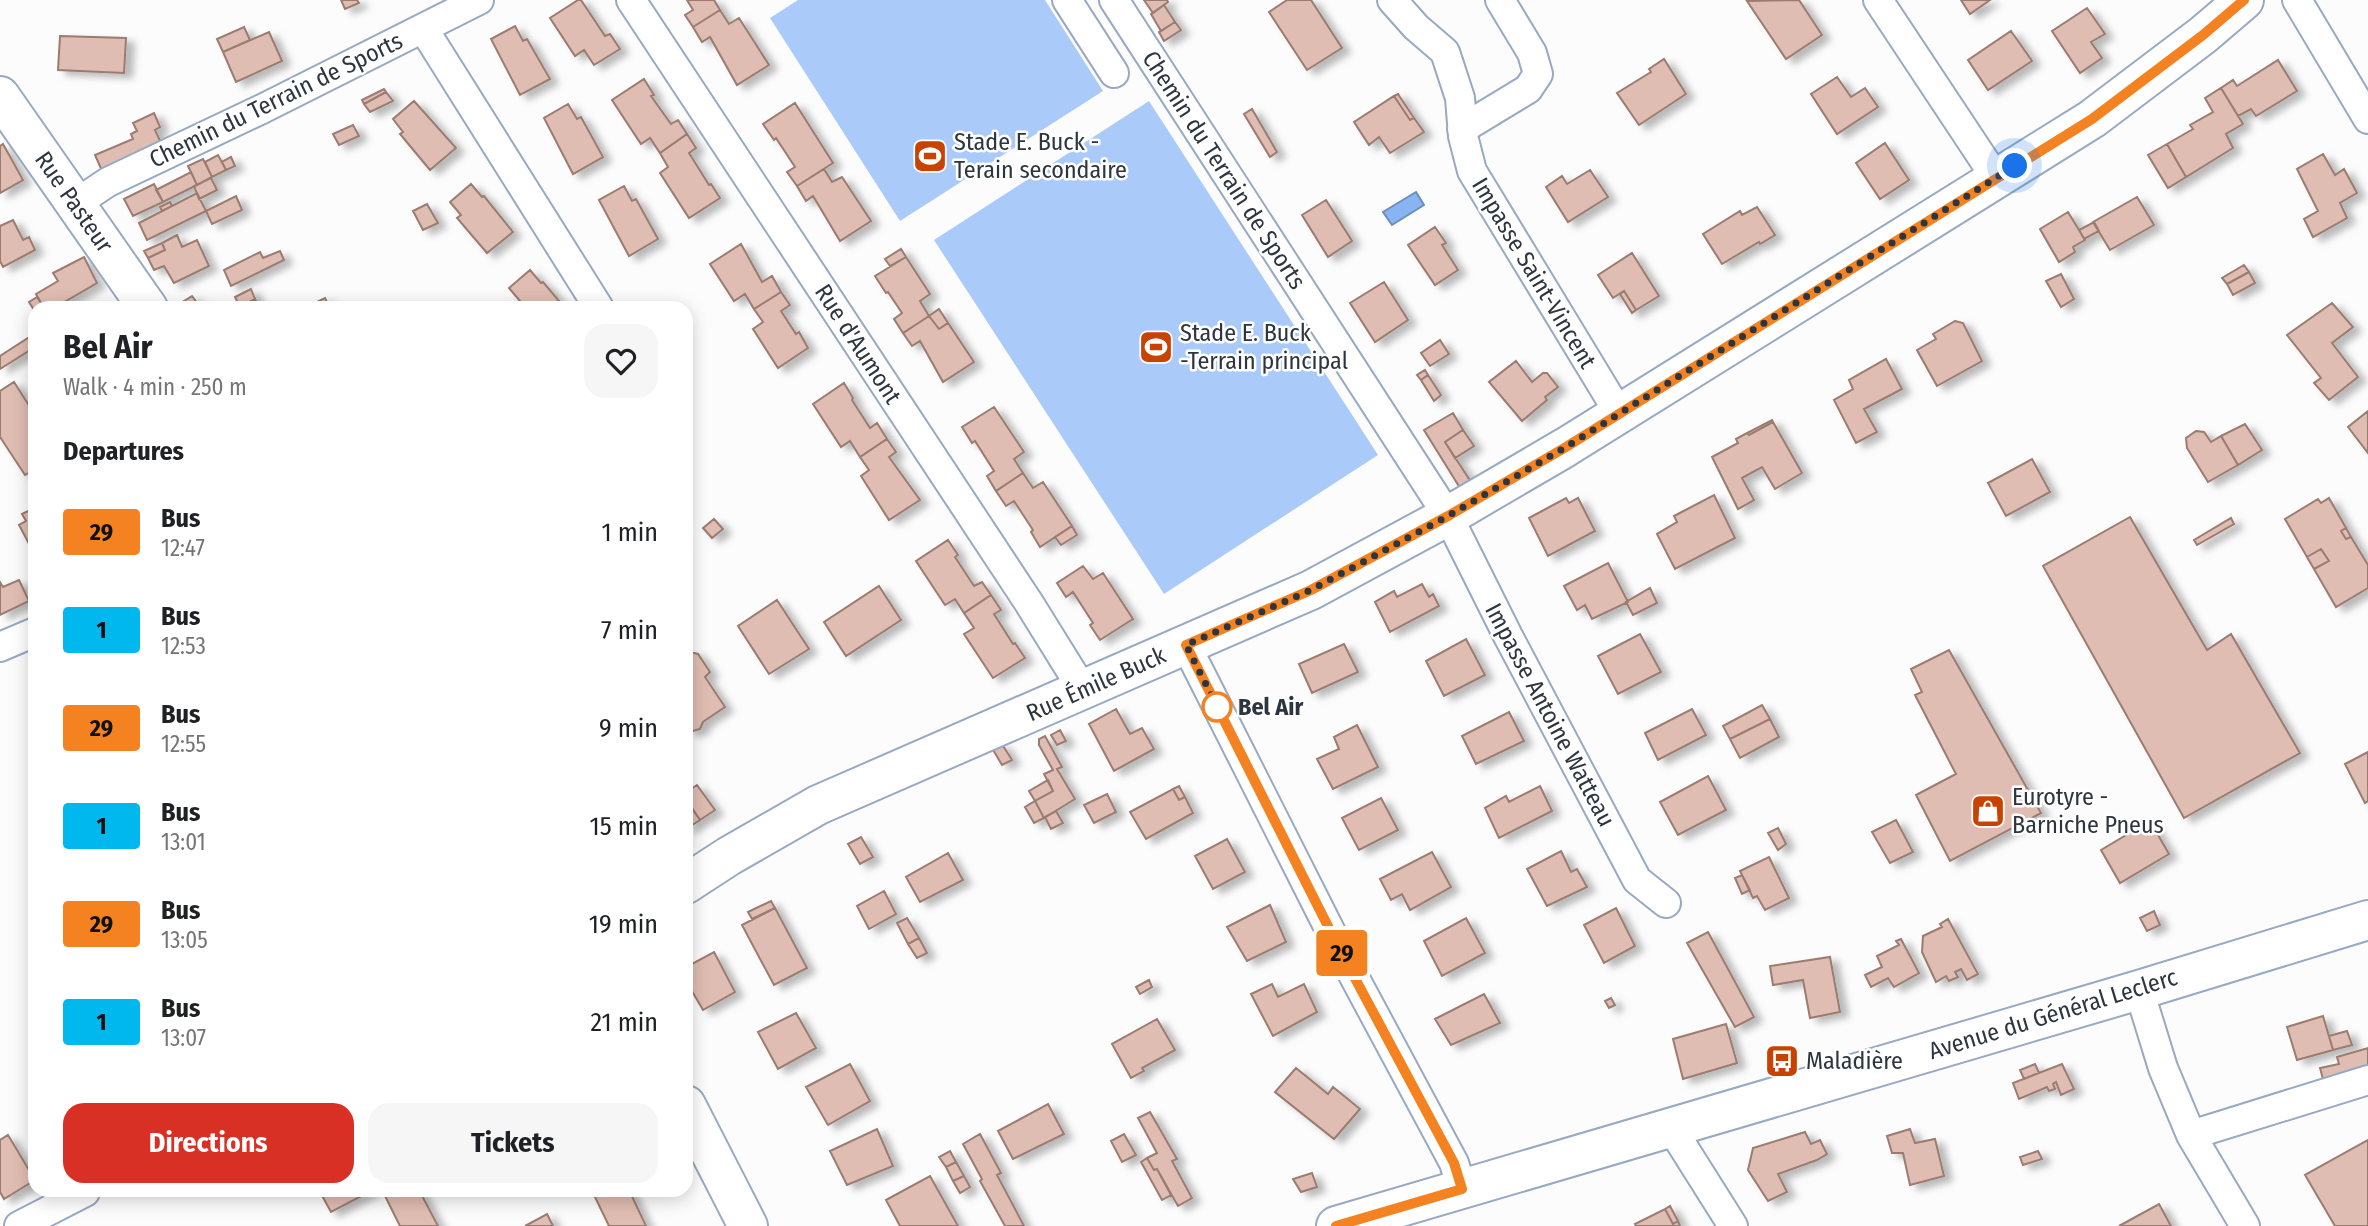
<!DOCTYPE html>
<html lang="en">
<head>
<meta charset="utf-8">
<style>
  body { margin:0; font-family:"Fira Sans Condensed",sans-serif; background:#f6f6f6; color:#202124; height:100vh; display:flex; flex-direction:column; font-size:26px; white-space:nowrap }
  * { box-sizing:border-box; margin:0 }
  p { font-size:23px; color:#757577 }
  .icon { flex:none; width:38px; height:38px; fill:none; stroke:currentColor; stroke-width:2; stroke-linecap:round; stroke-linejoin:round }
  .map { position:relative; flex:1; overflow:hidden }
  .side { position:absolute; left:28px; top:301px; width:665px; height:896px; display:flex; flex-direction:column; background:#fff; border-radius:21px; box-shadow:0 4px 18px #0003 }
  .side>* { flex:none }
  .badge { padding:0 14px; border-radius:5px; font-size:24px; line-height:46px }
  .you { position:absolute; width:35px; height:35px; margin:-18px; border:5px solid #fff; border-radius:50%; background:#1a73e8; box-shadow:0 0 0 10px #1a73e833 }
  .map>.badge { position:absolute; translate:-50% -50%; box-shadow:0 0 0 4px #fff }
  h2 { padding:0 35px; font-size:26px; line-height:63px }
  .round { display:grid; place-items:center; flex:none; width:74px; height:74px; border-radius:21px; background:#f6f6f6 }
  .headline { display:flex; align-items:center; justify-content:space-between; height:119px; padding:0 35px }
  h1 { font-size:33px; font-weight:700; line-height:52px }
  .action { display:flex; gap:14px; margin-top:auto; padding:14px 35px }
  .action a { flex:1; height:80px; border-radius:21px; background:#d93025; color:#fff; font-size:28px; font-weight:700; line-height:80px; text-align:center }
  .action a+a { background:#f6f6f6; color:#202124 }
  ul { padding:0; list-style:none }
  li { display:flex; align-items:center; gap:21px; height:98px; padding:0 35px }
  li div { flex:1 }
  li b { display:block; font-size:26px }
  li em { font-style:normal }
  li .badge { min-width:77px; font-weight:700; text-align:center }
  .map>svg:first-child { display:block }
</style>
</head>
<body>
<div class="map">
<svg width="2368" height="1226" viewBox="0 0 2368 1226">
  <defs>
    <filter id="shadow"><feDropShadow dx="8" dy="4.5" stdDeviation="3.5" flood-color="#0004"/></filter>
  </defs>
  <rect width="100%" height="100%" fill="#fcfcfc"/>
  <!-- green -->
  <path fill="#aacbfa" d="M798,0H1045L1103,91L900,221L770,18Z
    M1149,101L1378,455L1164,594L934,240Z"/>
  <!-- water -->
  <path fill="#88b4f3" stroke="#6d8ebd" stroke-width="2" d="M1416,192L1424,205L1392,225L1383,212Z"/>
  <!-- building -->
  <path fill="#e0bdb2" stroke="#9b7b70" stroke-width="2" filter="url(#shadow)" d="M341,0H357L359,3L345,9Z
    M578,0H581L605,36L610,34L620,49L594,65L584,50L575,56L550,18Z
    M687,0H714L720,10L693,27L685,15L693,10Z
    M1144,0H1167L1168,2L1153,13Z
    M1287,0H1311L1342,48L1307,70L1269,12Z
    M1799,0L1822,35L1786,59L1747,1Z
    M1961,0H1990L1970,14Z
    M1164,5L1175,22L1161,31L1151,14Z
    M2087,8L2105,34L2091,42L2102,58L2080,73L2052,31Z
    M720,10L729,24L739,18L769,65L737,85L710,37L702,42L693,27Z
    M1175,22L1181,30L1164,41L1159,32Z
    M515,26L523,41L527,39L550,79L520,95L491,39Z
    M244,27L250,40L223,52L217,39Z
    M2011,31L2032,61L1988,90L1968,60Z
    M269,32L282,61L236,82L223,52Z
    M60,36L126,38L124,73L58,70Z
    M1664,59L1686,94L1639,125L1617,93L1651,72L1649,69Z
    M2278,60L2297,91L2256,116L2251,109L2238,116L2221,88L2233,80L2237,86Z
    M1837,77L1851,97L1865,88L1878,107L1837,134L1811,94Z
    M644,79L654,95L651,96L671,124L678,120L687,134L660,153L650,138L641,144L612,100Z
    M2221,88L2243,124L2226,134L2233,148L2186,177L2167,144L2193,129L2190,125L2213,112L2205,98Z
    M384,89L386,92L364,104L362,100Z
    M386,92L393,101L370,112L364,104Z
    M1398,94L1414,118L1410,120L1394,96Z
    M1394,96L1410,120L1414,118L1424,132L1390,153L1379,137L1369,145L1354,122Z
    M414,101L456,148L430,170L400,134L403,132L393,119Z
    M795,103L833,163L797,186L787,172L795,167L776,138L774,140L763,124Z
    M568,104L577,119L581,117L603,157L573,174L544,118Z
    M1252,109L1277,152L1270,157L1244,114Z
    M154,113L160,127L155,130L162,145L103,173L95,155L133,139L131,134L137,131L133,123Z
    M353,125L359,136L339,145L333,134Z
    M687,134L696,148L689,153L709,185L711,184L720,198L689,218L660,173L668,167L660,153Z
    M1885,143L1909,180L1880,199L1856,163Z
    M3,144L23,180L0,193V146Z
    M2167,144L2186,177L2168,188L2148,155Z
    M2323,154L2335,175L2344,169L2357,193L2340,203L2347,218L2313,237L2304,219L2318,211L2297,169Z
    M218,155L226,170L212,177L205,162Z
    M231,157L235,166L226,170L222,162Z
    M203,159L212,177L197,185L188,166Z
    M824,169L832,182L842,177L871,221L840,241L813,196L806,201L797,186Z
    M1590,170L1608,197L1568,222L1546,187L1562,176L1567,184Z
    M191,172L197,185L163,202L156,190Z
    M211,178L217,190L199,199L194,186Z
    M154,184L163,202L133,216L124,199Z
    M471,184L482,197L484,196L513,232L487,253L457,218L461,215L450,202Z
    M624,186L632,201L636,199L658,239L629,256L599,200Z
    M197,193L206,211L147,240L139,223Z
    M236,196L242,210L212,224L206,211Z
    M2137,197L2154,225L2110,250L2093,222Z
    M1326,200L1352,241L1328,257L1302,215Z
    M170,202L172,206L162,211L160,207Z
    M427,204L438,223L423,230L413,211Z
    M1757,207L1775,235L1760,244L1759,242L1722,264L1703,234L1740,211L1742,215Z
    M2068,212L2085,240L2073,247L2075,252L2059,262L2040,229Z
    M13,220L23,240L29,237L35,250L3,267L0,261V226Z
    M2094,222L2099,231L2084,239L2079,230Z
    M1435,227L1446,243L1442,245L1458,270L1435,285L1408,245Z
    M177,235L182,247L197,240L209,266L174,283L164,266L154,270L148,258L165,250L162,243Z
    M162,243L165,250L148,258L144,251Z
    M741,244L762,282L772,276L781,292L754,309L745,294L734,301L710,264Z
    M901,249L906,257L890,266L885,259Z
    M280,251L284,260L231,286L224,270L260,252L263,258Z
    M1632,253L1659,296L1636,310L1624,291L1613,298L1598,275Z
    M84,257L97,283L54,308H44L36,294L58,281L53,273Z
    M906,257L930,294L920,301L929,316L903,333L894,319L902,313L888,292L886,293L875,276Z
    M2244,265L2249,272L2227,284L2222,278Z
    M530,270L541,283L543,282L565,308H520L517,304L520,301L509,288Z
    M2249,272L2255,283L2233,295L2227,284Z
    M2061,274L2074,299L2061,307L2046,281Z
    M1384,282L1408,320L1375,342L1350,303Z
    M251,289L255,299L240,307L235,297Z
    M1624,291L1636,310L1632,313L1620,294Z
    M781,292L790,305L781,311L796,334L799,332L808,348L778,368L753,329L763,322L754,309Z
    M192,296L198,304L192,308H177L176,306Z
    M37,297L43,306L35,308L34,310L29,302Z
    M325,298L330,308H304Z
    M255,299L259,308H240V307Z
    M2332,303L2353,327L2332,343L2358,377L2329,400L2314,383L2321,378L2287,335Z
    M939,309L948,323L939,329L929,316Z
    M929,316L939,329L948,323L974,362L943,382L920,341L912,346L903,333Z
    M1955,321L1963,323L1982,361L1937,386L1917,350L1936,339L1933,334Z
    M31,336L35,347L0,369V356Z
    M1440,340L1449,354L1430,366L1421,353Z
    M1886,359L1902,389L1864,409L1877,432L1856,443L1834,400L1853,389L1849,380Z
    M1516,361L1532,382L1543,373H1547L1558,387L1545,397L1547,400L1522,421L1489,382Z
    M1425,370L1428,375L1421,380L1417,375Z
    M1428,375L1441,395L1434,401L1421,380Z
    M14,382L35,415V469L25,475L0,437V391Z
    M844,383L853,398L852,400L870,428L877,423L887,439L860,457L850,441L841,447L813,404Z
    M994,407L1024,452L1014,459L1023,473L996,491L987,476L994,471L975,441L972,443L962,427Z
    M2368,411V453L2348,427Z
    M1453,413L1463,430L1445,442L1471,482L1460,488L1424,430Z
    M1772,420L1773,422L1749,435L1747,433Z
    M1773,422L1802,473L1775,489L1762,467L1742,478L1754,500L1738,509L1712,457L1738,443L1736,439L1747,433L1749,435Z
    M2245,424L2262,450L2238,465L2221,436Z
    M1463,430L1474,446L1455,458L1445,442Z
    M2196,431L2204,432L2211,442L2221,436L2238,465L2208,482L2187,448L2186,438Z
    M887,439L896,452L889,457L920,500L889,520L861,476L869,470L860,457Z
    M2032,459L2050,492L2006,516L1988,483Z
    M1023,473L1033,488L1043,482L1072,526L1040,547L1031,532L1033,530L1014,501L1006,506L996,491Z
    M1714,495L1735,538L1675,569L1657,534L1677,522L1674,516Z
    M1566,498L1569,503L1578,498L1595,531L1548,556L1529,518Z
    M2329,498L2346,528L2341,531L2346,539L2351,537L2368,565V588L2336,607L2314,569L2329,561L2321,549L2307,557L2285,519L2318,499L2321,503Z
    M28,511L35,523V555L19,525L26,521L22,514Z
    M2130,517L2207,650L2231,634L2300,753L2184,818L2043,566Z
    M2231,518L2234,524L2197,545L2194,540Z
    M714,519L723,529L712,538L703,528Z
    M1072,526L1077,535L1061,545L1055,537Z
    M2346,528L2351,537L2346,539L2341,531Z
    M948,540L958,555L955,557L974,586L982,582L991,595L964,613L955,599L945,605L916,561Z
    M2321,549L2329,561L2314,569L2307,557Z
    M1608,563L1628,602L1592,619L1585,605L1577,610L1564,586Z
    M1083,566L1093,579L1103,573L1133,619L1100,640L1090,625L1093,623L1073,592L1066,597L1057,583Z
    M19,580L29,601L0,615V582L3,587Z
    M1422,584L1429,597L1433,594L1439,606L1390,632L1375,602L1394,591L1397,597Z
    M879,586L901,620L846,656L824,622Z
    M1650,588L1657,603L1633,615L1626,602Z
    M991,595L1001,610L994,614L1013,644L1015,643L1025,658L993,678L964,634L974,628L964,613Z
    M777,600L809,649L769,674L738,626Z
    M1640,634L1661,672L1618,694L1598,656Z
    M1466,639L1485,675L1444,696L1426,661Z
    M1344,644L1358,672L1312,693L1299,664Z
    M1949,650L2041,813L1950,861L1916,795L1956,774L1915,695L1922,692L1911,669Z
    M690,652L698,654L710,672L705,677L725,707L703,722L700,729L689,732L686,728V655Z
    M1762,705L1770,719L1730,739L1723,726Z
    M1116,709L1130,734L1142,728L1154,749L1114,771L1089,724Z
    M1692,709L1706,735L1658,760L1645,733Z
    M1509,712L1524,741L1476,764L1462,736Z
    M1770,719L1779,737L1740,758L1730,739Z
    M1357,725L1378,767L1333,789L1317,759L1339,749L1334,737Z
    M1060,730L1066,741L1057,745L1051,735Z
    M1045,736L1062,767L1057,769L1075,799L1044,818L1035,801L1053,791L1044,774L1053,770L1039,745V739Z
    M1002,744L1012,760L1002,765L992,748Z
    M2368,752V801L2365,803L2345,764Z
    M1708,776L1726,810L1678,835L1660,802Z
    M1048,780L1053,791L1035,801L1029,791Z
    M697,785L715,810L700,820L686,800V792Z
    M1179,786L1185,797L1179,800L1173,789Z
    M1540,786L1552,811L1499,838L1485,808L1506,796L1509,802Z
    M1173,789L1179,800L1185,797L1193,813L1146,839L1130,812Z
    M1107,794L1116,812L1094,823L1084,805Z
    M1381,798L1398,830L1359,850L1342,818Z
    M1035,801L1044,818L1034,823L1025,807Z
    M688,802L700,820L686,829V803Z
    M1056,811L1063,823L1051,829L1045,817Z
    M1896,820L1913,852L1890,863L1872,832Z
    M2150,821L2169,854L2120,883L2101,850Z
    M1778,828L1786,844L1778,850L1768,833Z
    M861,837L873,857L860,864L848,844Z
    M1227,839L1245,872L1213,889L1195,856Z
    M1561,851L1571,872L1577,869L1587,887L1547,906L1527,869Z
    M1432,852L1451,887L1410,910L1402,894L1391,900L1380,879Z
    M948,853L963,880L920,902L906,877Z
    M1769,857L1789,898L1765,910L1757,896L1753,898L1740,871Z
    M1742,875L1750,890L1742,894L1735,878Z
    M884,891L896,914L869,929L857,906Z
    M771,901L775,908L752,919L748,912Z
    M1270,905L1286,942L1247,961L1227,927Z
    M775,908L807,968L774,985L742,925Z
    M1616,908L1635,946L1604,963L1584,925Z
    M2154,911L2160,925L2147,931L2140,918Z
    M907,918L919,938L908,944L897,923Z
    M1466,918L1485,953L1442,976L1424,941Z
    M1948,919L1978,974L1967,980L1961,969L1955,972L1958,977L1949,981L1946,976L1936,982L1922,952L1923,936L1942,927L1940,924Z
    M1708,932L1754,1017L1735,1027L1687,943Z
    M919,938L927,953L917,958L908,944Z
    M1901,939L1919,973L1894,987L1888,978L1871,987L1865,975L1882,967L1877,956L1899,945L1896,941Z
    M714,952L735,992L703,1010L686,981V967Z
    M1830,957L1840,1012L1810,1018L1803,980L1773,985L1770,966Z
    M1149,980L1152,987L1140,994L1136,987Z
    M1272,984L1278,997L1304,984L1317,1012L1273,1036L1251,994Z
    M1484,994L1500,1023L1451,1045L1435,1019Z
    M1611,998L1615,1005L1609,1008L1605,1001Z
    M796,1013L816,1048L778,1069L758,1032Z
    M2323,1016L2333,1050L2297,1060L2287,1027Z
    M1157,1019L1175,1050L1142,1068L1144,1071L1131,1078L1112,1044Z
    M1726,1024L1737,1063L1683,1079L1673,1039Z
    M2347,1031L2352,1045L2333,1050L2329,1036Z
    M2368,1048V1066L2323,1079L2320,1068L2339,1064L2337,1057Z
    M850,1064L870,1101L828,1125L806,1087Z
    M2035,1064L2039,1073L2024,1079L2020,1070Z
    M2062,1064L2074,1089L2061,1095L2056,1082L2053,1084L2055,1089L2049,1091L2047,1087L2019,1099L2013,1083Z
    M1296,1068L1328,1094L1333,1087L1360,1109L1334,1139L1275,1092Z
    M1048,1104L1064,1134L1013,1159L998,1131Z
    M1150,1112L1177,1159L1172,1161L1192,1198L1178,1206L1157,1169L1154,1170L1147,1158L1157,1153L1138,1118Z
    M877,1129L893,1166L847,1185L830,1151Z
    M1910,1129L1915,1143L1935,1139L1944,1176L1910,1185L1903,1153H1892L1887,1136Z
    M1805,1132L1811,1144L1820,1140L1827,1154L1817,1160L1778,1174L1787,1192L1768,1201L1748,1170L1753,1148Z
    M980,1134L1001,1173L997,1175L1024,1226H1005L980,1181L982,1179L963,1144Z
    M1124,1134L1136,1155L1122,1162L1111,1141Z
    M8,1135L35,1180L4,1199L0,1192V1140Z
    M2368,1140V1226H2335L2305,1175Z
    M950,1151L956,1162L946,1167L939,1157Z
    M2038,1151L2042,1159L2023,1165L2020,1157Z
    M1147,1158L1154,1170L1157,1169L1171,1195L1162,1200L1141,1162Z
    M956,1162L964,1176L953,1181L946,1167Z
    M1312,1173L1317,1187L1301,1192L1293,1179Z
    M930,1176L958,1226H900L886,1200Z
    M964,1176L970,1187L960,1193L953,1181Z
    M319,1190H373L331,1212Z
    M396,1190H419L438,1226H400L385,1196Z
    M605,1190H629L646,1226H609L594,1195Z
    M2159,1204L2171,1226H2119Z
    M1670,1206L1678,1221L1673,1224L1665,1209Z
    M1665,1209L1673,1224L1678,1221L1680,1226H1636L1635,1224Z
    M547,1214L553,1226H525Z"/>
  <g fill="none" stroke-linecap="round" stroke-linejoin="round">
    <!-- street casing -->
    <g stroke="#97a9c3" stroke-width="32">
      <path id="street" d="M631,0L1029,603L1083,690
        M1067,0L1114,73
        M1114,0L1448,516L1508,636L1637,880L1666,903
        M1392,0L1416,27L1445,52L1460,98L1463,136L1472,171L1619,413
        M1878,0L1996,178
        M2297,0L2368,119
        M423,28L599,308
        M1462,129L1528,89L1538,74L1532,53L1500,0
        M75,204L108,182L262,109L479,0
        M1186,645L1343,956L1454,1163L1462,1189
        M0,647L35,632
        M2139,990L2163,1068L2191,1135L2245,1226
        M1670,1126L1733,1226
        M2191,1135L2368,1080
        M19,1226L85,1192"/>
    </g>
    <!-- secondary casing -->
    <g stroke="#97a9c3" stroke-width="42">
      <path id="secondary" d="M0,96L148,308
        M686,884L729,856L818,805L1311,590L1448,516L1566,447L2092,119L2203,35L2244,0
        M686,1105L748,1226
        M1336,1226L2139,990L2368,920"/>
    </g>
    <!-- street -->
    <use href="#street" stroke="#fff" stroke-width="28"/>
    <!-- secondary -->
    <use href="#secondary" stroke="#fff" stroke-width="38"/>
  </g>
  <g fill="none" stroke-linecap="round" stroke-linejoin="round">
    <!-- line casing -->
    <g stroke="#fff" stroke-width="16">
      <path id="line" d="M1336,1226L1462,1189L1454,1163L1343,956L1186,645L1311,590L1448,516L1566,447L2092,119L2203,35L2244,0"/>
    </g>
    <!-- line -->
    <use href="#line" stroke="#f58220" stroke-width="10"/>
    <!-- walk -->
    <path stroke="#2d353f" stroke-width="7" stroke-dasharray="0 12.6" d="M1217,707L1220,712L1186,645L1311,590L1448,516L1566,447L2015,166"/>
  </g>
  <!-- icons -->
  <defs>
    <g id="stadium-square" transform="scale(1.75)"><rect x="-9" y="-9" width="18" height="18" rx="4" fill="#c84202" stroke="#fff"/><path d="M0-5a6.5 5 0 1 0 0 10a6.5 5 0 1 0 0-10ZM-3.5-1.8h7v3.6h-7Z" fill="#fff"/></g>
    <g id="shop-square" transform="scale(1.75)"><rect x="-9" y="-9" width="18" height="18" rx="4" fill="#c84202" stroke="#fff"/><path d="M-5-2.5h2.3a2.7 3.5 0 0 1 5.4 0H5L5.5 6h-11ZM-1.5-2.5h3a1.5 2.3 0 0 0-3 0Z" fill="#fff"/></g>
    <g id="bus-square" transform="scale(1.75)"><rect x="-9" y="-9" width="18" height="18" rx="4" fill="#c84202" stroke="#fff"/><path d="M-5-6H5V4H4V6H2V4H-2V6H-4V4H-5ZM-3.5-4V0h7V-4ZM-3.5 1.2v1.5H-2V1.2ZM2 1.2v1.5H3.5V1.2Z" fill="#fff"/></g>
  </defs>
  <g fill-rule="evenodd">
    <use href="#stadium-square" x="930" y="156"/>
    <use href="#stadium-square" x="1156" y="347"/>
    <use href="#shop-square" x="1988" y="811"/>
    <use href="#bus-square" x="1782" y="1061"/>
  </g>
  <!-- markers -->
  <circle fill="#fff" stroke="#f58220" stroke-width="3.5" cx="1217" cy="707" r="14"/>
  <g text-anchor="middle" stroke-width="5" stroke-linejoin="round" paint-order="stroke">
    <!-- street labels -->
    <g font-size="24" fill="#2d353f" stroke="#fff">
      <text transform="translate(276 100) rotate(-26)" y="8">Chemin du Terrain de Sports</text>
      <text transform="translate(1224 170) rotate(57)" y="8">Chemin du Terrain de Sports</text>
      <text transform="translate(74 202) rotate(55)" y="8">Rue Pasteur</text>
      <text transform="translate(1534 273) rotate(59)" y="8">Impasse Saint-Vincent</text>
      <text transform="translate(858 344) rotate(57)" y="8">Rue d'Aumont</text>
      <text transform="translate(1096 684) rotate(-24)" y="8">Rue Émile Buck</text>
      <text transform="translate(1550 715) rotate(62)" y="8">Impasse Antoine Watteau</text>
      <text transform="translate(2053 1014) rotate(-17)" y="8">Avenue du Général Leclerc</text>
    </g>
    <!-- poi labels -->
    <g font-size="24" fill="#2d353f" stroke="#fff" text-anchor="start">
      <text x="954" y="150">Stade E. Buck -<tspan x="954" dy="28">Terain secondaire</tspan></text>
      <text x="1180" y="341">Stade E. Buck<tspan x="1180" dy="28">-Terrain principal</tspan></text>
      <text x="2012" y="805">Eurotyre -<tspan x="2012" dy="28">Barniche Pneus</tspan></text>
      <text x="1806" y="1069">Maladière</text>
    </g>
    <!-- stop labels -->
    <g font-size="24" font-weight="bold" fill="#2d353f" stroke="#fff" text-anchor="start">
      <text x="1238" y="715">Bel Air</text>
    </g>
  </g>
</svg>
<div class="you" style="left:2015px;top:166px"></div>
<b class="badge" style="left:1342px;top:953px;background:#f58220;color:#111">29</b>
<section class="side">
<div class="headline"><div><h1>Bel Air</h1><p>Walk · 4 min · 250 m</p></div><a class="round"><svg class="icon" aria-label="heart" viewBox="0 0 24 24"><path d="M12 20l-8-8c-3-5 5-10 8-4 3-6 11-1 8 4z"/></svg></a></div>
<h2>Departures</h2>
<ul>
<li><span class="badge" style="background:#f58220;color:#111">29</span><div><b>Bus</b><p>12:47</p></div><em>1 min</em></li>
<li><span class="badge" style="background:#00b8ed;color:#111">1</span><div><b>Bus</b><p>12:53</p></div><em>7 min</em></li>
<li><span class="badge" style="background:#f58220;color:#111">29</span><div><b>Bus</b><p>12:55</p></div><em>9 min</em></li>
<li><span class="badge" style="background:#00b8ed;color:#111">1</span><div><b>Bus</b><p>13:01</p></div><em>15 min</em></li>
<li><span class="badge" style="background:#f58220;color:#111">29</span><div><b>Bus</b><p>13:05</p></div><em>19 min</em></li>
<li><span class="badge" style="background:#00b8ed;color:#111">1</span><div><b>Bus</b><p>13:07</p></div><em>21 min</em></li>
</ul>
<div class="action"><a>Directions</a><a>Tickets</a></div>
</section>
</div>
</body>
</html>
